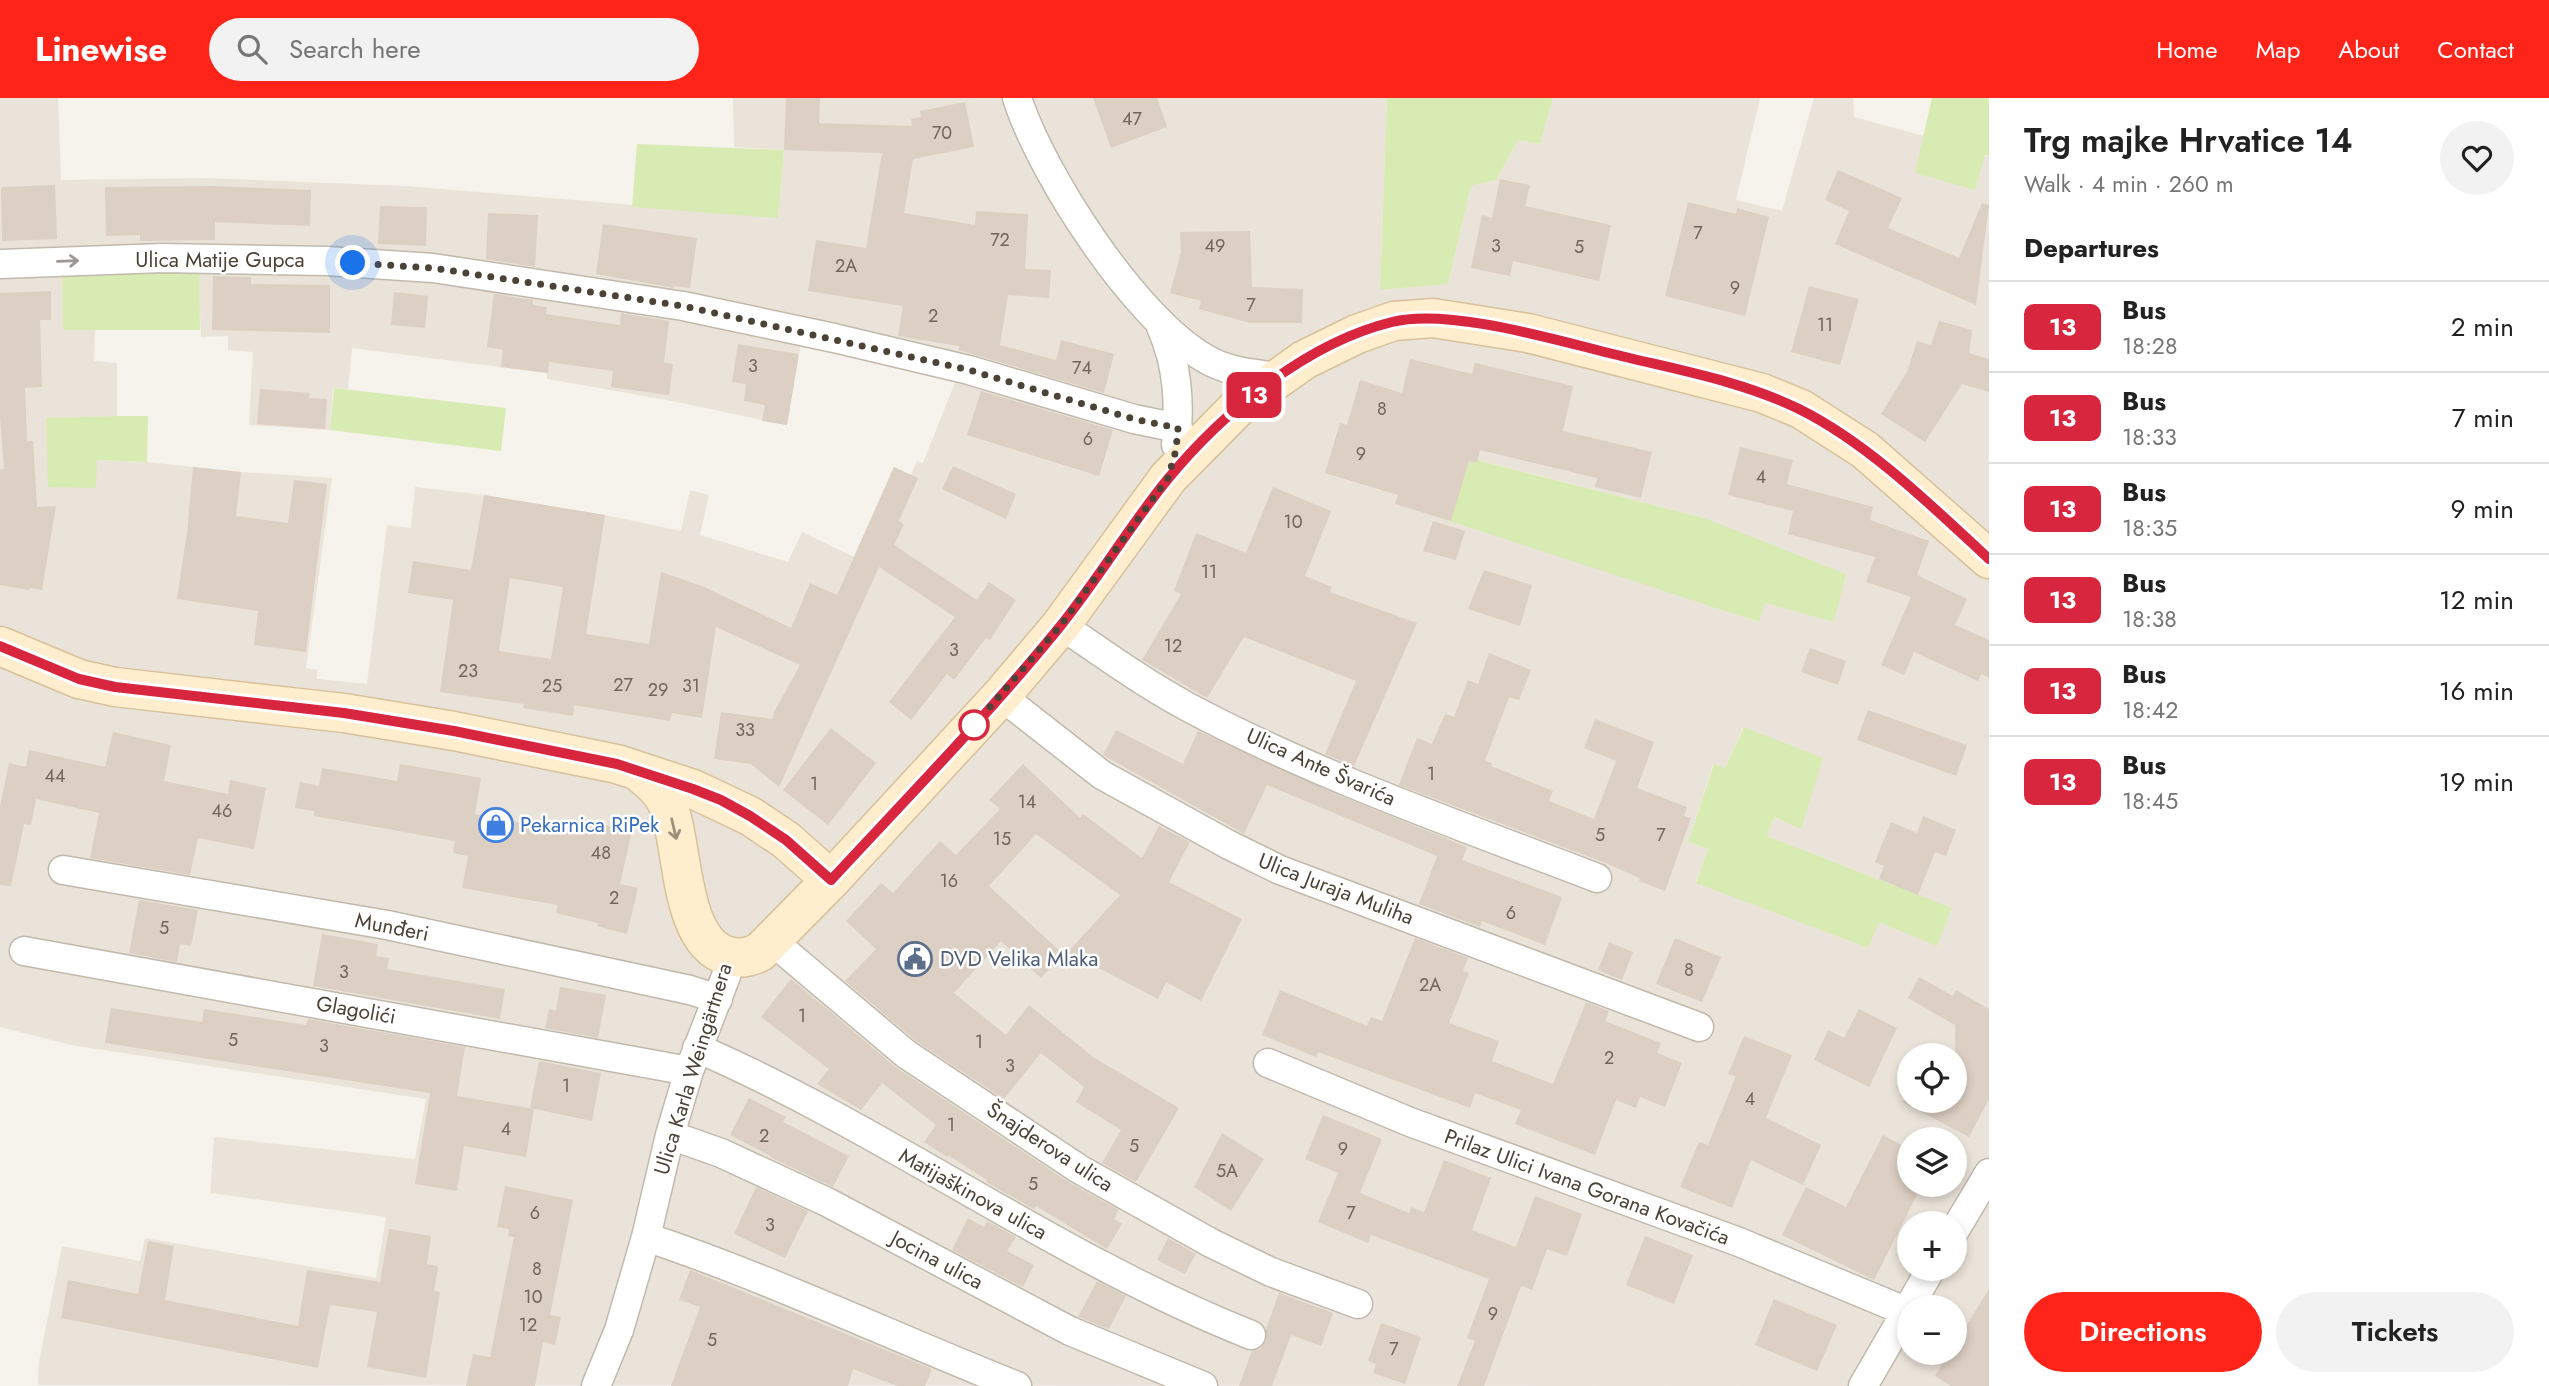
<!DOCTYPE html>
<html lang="en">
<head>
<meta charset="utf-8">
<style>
  body { margin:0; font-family:Jost,sans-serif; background:#f2f2f2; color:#222; height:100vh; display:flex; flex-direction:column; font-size:26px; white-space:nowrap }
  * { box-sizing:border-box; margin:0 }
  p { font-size:23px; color:#767676 }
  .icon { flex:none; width:38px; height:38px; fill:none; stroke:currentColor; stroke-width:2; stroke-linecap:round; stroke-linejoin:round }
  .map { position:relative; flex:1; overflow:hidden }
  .details { display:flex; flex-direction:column; background:#fff; width:560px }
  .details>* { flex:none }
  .badge { padding:0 14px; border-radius:10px; font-size:24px; line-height:46px }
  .buttons { position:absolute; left:1897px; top:945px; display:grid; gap:14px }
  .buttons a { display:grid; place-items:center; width:70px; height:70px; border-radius:50%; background:#fff; box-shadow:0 4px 10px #0003; font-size:35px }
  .you { position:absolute; width:35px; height:35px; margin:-18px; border:5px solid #fff; border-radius:50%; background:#1a73e8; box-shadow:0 0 0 10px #1a73e833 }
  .map>.badge { position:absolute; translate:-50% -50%; box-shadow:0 0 0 4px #fff }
  h2 { padding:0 35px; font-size:26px; line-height:63px }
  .round { display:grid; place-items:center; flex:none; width:74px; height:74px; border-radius:37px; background:#f2f2f2 }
  .summary { display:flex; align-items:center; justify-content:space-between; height:119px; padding:0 35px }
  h1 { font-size:33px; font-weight:600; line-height:52px }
  .action { display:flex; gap:14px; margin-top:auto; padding:14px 35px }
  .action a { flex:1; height:80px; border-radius:42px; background:#ff241a; color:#fff; font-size:28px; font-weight:600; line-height:80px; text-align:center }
  .action a+a { background:#f2f2f2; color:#222 }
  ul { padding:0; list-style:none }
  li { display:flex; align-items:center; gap:21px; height:91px; padding:0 35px; border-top:2px solid #e0e0e0 }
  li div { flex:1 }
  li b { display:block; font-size:26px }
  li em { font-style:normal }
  li .badge { min-width:77px; font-weight:700; text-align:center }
  header { display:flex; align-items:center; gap:42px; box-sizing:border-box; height:98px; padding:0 35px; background:#ff241a; color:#fff }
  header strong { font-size:33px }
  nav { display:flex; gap:38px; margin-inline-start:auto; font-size:24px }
  .search { width:490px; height:63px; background:#f2f2f2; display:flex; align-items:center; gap:18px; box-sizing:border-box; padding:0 24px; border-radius:38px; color:#767676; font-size:26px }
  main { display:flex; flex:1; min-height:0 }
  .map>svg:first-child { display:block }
</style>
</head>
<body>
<header>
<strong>Linewise</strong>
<div class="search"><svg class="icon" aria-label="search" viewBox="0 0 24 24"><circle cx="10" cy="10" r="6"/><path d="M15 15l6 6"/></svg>Search here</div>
<nav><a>Home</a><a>Map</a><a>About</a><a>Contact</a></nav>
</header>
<main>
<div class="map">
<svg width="1989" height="1288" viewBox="0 0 1989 1288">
  <rect width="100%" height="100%" fill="#f6f2ec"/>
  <!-- residential -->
  <path fill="#eae3d9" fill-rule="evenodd" d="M0,0H58L61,82L207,80L406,88L778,119L784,52L734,49L733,0H1387L1380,192L1448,186L1471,88L1496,82L1518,42L1540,46L1553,0H1760L1736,102L1782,113L1814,0H1853L1854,19L1924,38L1916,75L1989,58V1288L38,1287L39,1264L62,1148L140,1163L145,1140L376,1180L386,1119L210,1095L214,1039L415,1061L426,1001L71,947L0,929ZM198,166L201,239L228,238V252L253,254L249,327L330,332L333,290L348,291L352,250L547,275V281L667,302L787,327L801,244L958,277L923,365L917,363L911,377L894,369L854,459L802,434L788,464L700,437L709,397L690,392L681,433L605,417L484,397L415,389L411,430L387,427L367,586L317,581V572L306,570L332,380L241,374L147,364L97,362L47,320L117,318V265L94,263L95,233ZM1478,362L1704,420L1834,523L1765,505L1758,524L1684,498L1460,394L1470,363L1477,365ZM1743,630L1800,730L1773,719L1767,738L1951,810L1878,824L1868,850L1696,784L1708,751L1688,744L1713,667L1725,670ZM1909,957H1955V1003H1909ZM1909,1041H1955V1087H1909ZM1909,1125H1955V1171H1909ZM1909,1209H1955V1255H1909Z"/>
  <!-- green -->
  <path fill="#d8ebb3" d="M1387,0H1553L1540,46L1518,42L1496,82L1471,88L1448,186L1380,192Z
    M1932,0H1989V58L1985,57L1975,92L1915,75Z
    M637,46L784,52L778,120L632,109Z
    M199,166L200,232H63L62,167Z
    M334,290L506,310L501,353L330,332Z
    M117,318H148L147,364L97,362L96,390L48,389L46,320Z
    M1477,362L1704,420L1846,476L1834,524L1765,505L1759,524L1428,416L1436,386L1460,393L1469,363L1476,365Z
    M1744,629L1823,660L1801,731L1774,719L1767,738L1952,810L1937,848L1879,824L1868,850L1696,785L1708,751L1688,744L1714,666L1725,670Z"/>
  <!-- building -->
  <path fill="#dccfc3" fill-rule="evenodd" d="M786,0H820L819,25L912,28L911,21L921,19L920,13L965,4L974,49L913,61L904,115L975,127L976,113L1028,116L1025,171L1051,172L1049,200L1008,197L1000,247L1056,262L1061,242L1114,256L1104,295L959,252V248L898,238L903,208L808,193L816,142L866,150L882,55L784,52Z
    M1093,0H1157L1167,29L1111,50Z
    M1838,72L1902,100L1888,130L1959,160L1982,105L1989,107L1976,207L1835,146L1849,113L1825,102Z
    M1500,81L1530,87L1525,108L1611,127L1599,183L1513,163L1510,178L1471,170L1482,117L1492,120Z
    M55,87L57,141L2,143L1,89Z
    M214,88L311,92L310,128L215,124V142L140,143V137L106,138L105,89Z
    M1688,104L1736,116L1737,110L1769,119L1745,218L1665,198Z
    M380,108L427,109L426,148L378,146Z
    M488,115L538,117L535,169L486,161Z
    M603,126L697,140L690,190L674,188V190L596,176Z
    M1250,133L1252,189L1303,191L1302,225H1250L1199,211L1201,203L1170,195L1181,154L1180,134Z
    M213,178L251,179V186L330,187V235L212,232Z
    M1809,188L1859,201L1840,267L1791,254Z
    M51,193V222H40L42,289L25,290L27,343H33L37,409L56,408L42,492L30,490L29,492L0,487V372L4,371L0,318V195Z
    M394,194L428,198L425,230L391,227Z
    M494,196L533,202V207L547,209L546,216L620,227L621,215L669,223L664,264L673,266L669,297L611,289L613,273L549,264L548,275L501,269L503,252L487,249Z
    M1939,223L1972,232L1969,255L1989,261V294L1962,286L1925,344L1881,316L1907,274L1917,243L1931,247Z
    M738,246L799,256L787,327L762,323L765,307L744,303L746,286L732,284Z
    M1410,261L1472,276L1475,265L1573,288L1563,333L1652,354L1641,400L1595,389L1597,380L1480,352L1477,365L1469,363L1451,423L1395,406L1398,397L1325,375L1340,325L1347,327L1360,282L1402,295Z
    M260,291L310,295L309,300L327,301L325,331L257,326Z
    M981,293L1113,332L1099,378L967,337Z
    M1740,349L1793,362L1787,386L1873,409L1870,422L1929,443L1917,477L1967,501L1955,527L1989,542V580L1981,576L1978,583L1914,554L1904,577L1881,567L1911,499L1866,484L1875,459L1788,436L1793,413L1728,397Z
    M953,368L1016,396L1006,421L942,391Z
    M193,369L241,374L236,418L288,425L294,382L327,386L306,554L254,547L258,513L177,501L187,434Z
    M894,369L918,380L899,423L904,426L894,447L977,502L989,484L1016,502L990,542L986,540L954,582L947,576L911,622L889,604L955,519L879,469L779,689L751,666L714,661L721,614L773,621L774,614L800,567L716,529L702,620L672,615L670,623L574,607L573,618L523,610L524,606L440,594L453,502L408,495L413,463L471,472L484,397L605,417L586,536L649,546L661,474L702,488L791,530L810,485L837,497ZM510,480L563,489L551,561L499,553Z
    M1273,389L1331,413L1305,478L1332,489L1330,494L1417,525L1354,668L1325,656L1356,583L1244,539L1207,600L1142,562L1181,496L1174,493L1196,435L1246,455Z
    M1433,423L1465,433L1456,462L1423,453Z
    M1484,472L1532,487L1520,528L1468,511Z
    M1810,550L1846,563L1838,587L1801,574Z
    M1489,555L1531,572L1519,602L1509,599L1485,663L1492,665L1491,668L1553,693L1549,703L1594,721L1616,663L1584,650L1595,621L1654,644L1637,690L1687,709L1684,718L1691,720L1665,793L1639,783L1640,780L1603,764L1399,687L1417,640L1432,646L1445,616L1454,619L1468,582L1478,586Z
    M1868,612L1967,647L1956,678L1857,642Z
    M831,630L876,665L828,727L783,692Z
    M1116,632L1183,666L1198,633L1331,694L1467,749L1462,762L1562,799L1545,847L1482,823L1480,829L1419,806L1437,758L1267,687L1244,736L1237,732L1103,657Z
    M113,634L171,647L164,683L228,696L230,682L266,690L254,751L198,740L190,777L90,760L99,715L36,701L31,727L24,726L11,788L0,787V709L9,665L26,669L29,652L105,669Z
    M400,666L481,680L475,716L579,736L582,722L632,733L620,786L638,790L627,836L597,828L598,825L556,815L558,807L462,790L468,758L453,755L455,743L314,718V713L295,710L300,684L319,688L322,670L397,683Z
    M1023,666L1080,720L1083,716L1142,760L1159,728L1190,744L1169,784L1242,821L1201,903L1166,884L1158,901L1068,854L1120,797L1036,736L989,788L1063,856L1041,880L1001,843L954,895L1006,937L1029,907L1093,959L1179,1010L1136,1084L1102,1065L1121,1032L1076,1004L1084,989L1041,955L1004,1001L916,943L845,883L876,851L846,823L881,785L893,795L940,743L956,757L1000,711L989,702Z
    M1923,718L1956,732L1946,758L1935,754L1918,797L1879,781L1884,768L1875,764L1891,724L1917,735Z
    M139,802L198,812L191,848L180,846L177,864L129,855Z
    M322,836L378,846L376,858L389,860L387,871L505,891L500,921L313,888Z
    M1415,840L1468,860L1463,873L1469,875L1449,925L1499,943L1492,963L1553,986L1586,904L1609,913L1605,923L1661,945L1657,955L1682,965L1665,1009L1640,999L1636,1010L1616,1002L1595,1057L1515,1026L1521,1012L1475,995L1470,1010L1318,954L1316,959L1262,937L1280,892L1367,928L1371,919L1382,923Z
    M1675,840L1721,859L1702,904L1656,886Z
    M1609,844L1633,854L1622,882L1598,872Z
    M1919,879L1953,898L1956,892L1989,911V1001L1969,1039L1900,1003H1955V927L1908,900Z
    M791,881L897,970L1070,1085L1119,1112L1114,1121L1122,1126L1107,1151L1036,1108L1034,1111L986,1084L987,1082L948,1057L947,1059L924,1044L936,1027L882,985L861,1012L817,986L829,971L761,919Z
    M560,889L606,897L598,940L545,930L549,911L556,913Z
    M111,910L202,924L204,911L306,927L308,921L465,949L457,998L534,1011L526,1059L464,1048L457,1093L415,1086L430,995L105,945Z
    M1859,911L1897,930L1869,989L1814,962L1828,932L1844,940Z
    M1744,938L1792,957L1766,1020L1821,1047L1803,1087L1751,1062L1732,1110L1680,1089L1699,1044L1708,1047L1736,978L1728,976Z
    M539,963L601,975L592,1023L530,1010Z
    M749,1000L786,1019L783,1024L849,1058L833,1089L770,1059L771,1058L730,1037Z
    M1323,1017L1382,1041L1360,1095L1409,1115L1411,1109L1424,1114L1444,1062L1491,1080L1472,1132L1516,1149L1535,1098L1582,1116L1567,1158L1547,1151L1532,1192L1521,1188L1484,1288H1457L1475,1243L1467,1240L1489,1181L1371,1137L1368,1145L1318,1124L1338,1075L1305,1061Z
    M1222,1035L1264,1061L1231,1113L1194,1089Z
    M1883,1037L1909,1051V1087H1922L1874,1182L1782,1137L1806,1089L1846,1109Z
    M505,1088L573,1102L550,1217L561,1219L555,1247L543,1244L535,1288H466L473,1256L490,1259L514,1139L508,1138L509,1131L497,1129Z
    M756,1089L808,1113L785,1160L734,1136Z
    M968,1120L984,1129L987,1123L1016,1139L1007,1153L1034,1167L1023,1189L952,1152Z
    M389,1131L431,1138L427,1166L438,1168L434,1193L440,1194L426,1280L367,1269L377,1214L330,1207L318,1270L61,1220L68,1182L138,1196L148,1143L174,1148L165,1202L298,1228L307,1172L380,1184Z
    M1645,1138L1693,1157L1674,1206L1626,1187Z
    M1168,1140L1196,1156L1185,1176L1157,1162Z
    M690,1172L932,1271L925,1288H897L853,1271L848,1288H671L700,1209L679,1202Z
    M1097,1183L1126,1198L1109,1231L1078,1219Z
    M1989,1191V1288H1951L1935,1278L1949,1255H1955V1246Z
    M1279,1195L1333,1215L1321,1248L1291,1237L1272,1288H1239L1252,1253L1260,1251L1266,1243V1231Z
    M1774,1201L1837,1227L1817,1273L1755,1247Z
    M1381,1225L1421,1239L1405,1286L1373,1275L1376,1266L1368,1263Z"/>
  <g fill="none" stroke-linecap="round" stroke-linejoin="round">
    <!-- street casing -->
    <g stroke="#c2b9ad" stroke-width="31">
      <path id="street" d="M1017,0C1042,77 1135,221 1206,261C1228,274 1254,276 1278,279
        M0,166L163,160L327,163L433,170L683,208L834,240L969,272L1134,321L1178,330
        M1161,229C1178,267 1180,305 1176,347
        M1061,527C1102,555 1142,584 1186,608C1317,678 1459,727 1597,780
        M1001,598L1102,677L1229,747L1280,772L1699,929
        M63,772L387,827L690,892L718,901
        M771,842L906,956L1079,1071L1211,1145L1271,1174L1358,1206
        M24,853L689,973
        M697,950C888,1033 1057,1160 1251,1237
        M1268,965L1410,1024L1739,1144L1905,1213
        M670,1037L721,1055L827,1104L1070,1233L1203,1288
        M1955,1132L1989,1075
        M646,1139C772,1181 893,1239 1017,1288
        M596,1288L619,1232L646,1139L670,1037L689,973L726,878L731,859
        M1863,1288L1931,1171"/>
    </g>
    <!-- secondary casing -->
    <g stroke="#d8c19a" stroke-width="41">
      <path id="secondary" d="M0,548L79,581L115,589L344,615L454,633L617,666L693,691L750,718L786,742L831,782
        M639,674C651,684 662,693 668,707C684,746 678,844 728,858C739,861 749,860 760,854L831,782L1001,598L1061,527L1168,380L1238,309L1304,262L1357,236L1394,223L1433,220L1528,235L1762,295L1801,311L1865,352L1989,461"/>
    </g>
    <!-- street -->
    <use href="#street" stroke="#fff" stroke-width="28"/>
    <!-- secondary -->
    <use href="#secondary" stroke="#ffeecd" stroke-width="38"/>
  </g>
  <!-- one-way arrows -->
  <defs><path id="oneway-shaft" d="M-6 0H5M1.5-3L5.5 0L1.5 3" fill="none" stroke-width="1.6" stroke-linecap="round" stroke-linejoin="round" transform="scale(1.75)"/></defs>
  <use stroke="#9c9792" href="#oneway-shaft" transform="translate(68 163) rotate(-2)"/>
  <use stroke="#9c8f7b" href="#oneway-shaft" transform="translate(674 731) rotate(77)"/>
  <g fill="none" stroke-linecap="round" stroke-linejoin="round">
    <!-- line casing -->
    <g stroke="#fff" stroke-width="16">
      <path id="line" d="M0,548L79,581L115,589L344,615L454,633L617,666L693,691L721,702L750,718L786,742L831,782C908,699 987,618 1058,531C1097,483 1128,430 1167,382C1222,315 1306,245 1392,224C1448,210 1552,241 1609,255C1672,271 1740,282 1799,311C1868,345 1933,409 1989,461"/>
    </g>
    <!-- line -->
    <use href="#line" stroke="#d7263d" stroke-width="10"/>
    <!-- walk -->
    <path stroke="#4b4238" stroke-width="7" stroke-dasharray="0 12.6" d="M353,165L433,170L683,208L969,272L1134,321L1178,330L1176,352L1168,380L1061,527L974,627"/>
  </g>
  <!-- icons -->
  <defs>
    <g id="shop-ring" transform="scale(1.75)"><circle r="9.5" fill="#fff" stroke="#3f7fe0" stroke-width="1.5"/><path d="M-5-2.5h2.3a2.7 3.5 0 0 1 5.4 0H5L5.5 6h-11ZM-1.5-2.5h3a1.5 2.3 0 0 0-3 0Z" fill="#3f7fe0"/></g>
    <g id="civic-ring" transform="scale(1.75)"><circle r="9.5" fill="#fff" stroke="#5c6f8a" stroke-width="1.5"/><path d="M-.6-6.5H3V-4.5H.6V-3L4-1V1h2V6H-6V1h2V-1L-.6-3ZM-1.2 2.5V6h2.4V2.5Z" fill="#5c6f8a"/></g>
  </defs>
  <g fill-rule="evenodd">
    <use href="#shop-ring" x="496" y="727"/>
    <use href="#civic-ring" x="915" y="861"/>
  </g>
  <!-- markers -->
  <circle fill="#fff" stroke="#d7263d" stroke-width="3.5" cx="974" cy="627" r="14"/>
  <g text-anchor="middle" stroke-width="5" stroke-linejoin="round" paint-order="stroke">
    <!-- number labels -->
    <g font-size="18" fill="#6f655b">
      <text x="1132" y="27">47</text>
      <text x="942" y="41">70</text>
      <text x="1698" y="141">7</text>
      <text x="1000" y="148">72</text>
      <text x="1215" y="154">49</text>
      <text x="1496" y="154">3</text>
      <text x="1579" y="155">5</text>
      <text x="846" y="174">2A</text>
      <text x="1735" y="196">9</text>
      <text x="1251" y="213">7</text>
      <text x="933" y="224">2</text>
      <text x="1825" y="233">11</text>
      <text x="753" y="274">3</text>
      <text x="1082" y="276">74</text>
      <text x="1382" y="317">8</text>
      <text x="1088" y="347">6</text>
      <text x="1361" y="362">9</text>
      <text x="1761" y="385">4</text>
      <text x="1293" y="430">10</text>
      <text x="1209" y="480">11</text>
      <text x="1173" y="554">12</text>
      <text x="954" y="558">3</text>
      <text x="468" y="579">23</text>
      <text x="623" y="593">27</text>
      <text x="552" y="594">25</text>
      <text x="691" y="594">31</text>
      <text x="658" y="598">29</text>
      <text x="745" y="638">33</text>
      <text x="1431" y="682">1</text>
      <text x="55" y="684">44</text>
      <text x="814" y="692">1</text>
      <text x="1027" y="710">14</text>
      <text x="222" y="719">46</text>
      <text x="1600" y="743">5</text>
      <text x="1661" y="743">7</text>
      <text x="1002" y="747">15</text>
      <text x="601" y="761">48</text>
      <text x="949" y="789">16</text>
      <text x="614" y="806">2</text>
      <text x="1511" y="821">6</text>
      <text x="164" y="836">5</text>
      <text x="1689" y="878">8</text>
      <text x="344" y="880">3</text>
      <text x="1430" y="893">2A</text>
      <text x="802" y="924">1</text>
      <text x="233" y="948">5</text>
      <text x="979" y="950">1</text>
      <text x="324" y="954">3</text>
      <text x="1609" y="966">2</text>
      <text x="1010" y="974">3</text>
      <text x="566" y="994">1</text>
      <text x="1750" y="1007">4</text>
      <text x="951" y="1033">1</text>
      <text x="506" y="1037">4</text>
      <text x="764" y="1044">2</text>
      <text x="1134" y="1054">5</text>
      <text x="1343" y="1057">9</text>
      <text x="1227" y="1079">5A</text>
      <text x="1033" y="1092">5</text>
      <text x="535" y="1121">6</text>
      <text x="1351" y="1121">7</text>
      <text x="770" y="1133">3</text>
      <text x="537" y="1177">8</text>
      <text x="533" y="1205">10</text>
      <text x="1493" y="1222">9</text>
      <text x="528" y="1233">12</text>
      <text x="712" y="1248">5</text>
      <text x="1394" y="1257">7</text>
    </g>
    <!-- street labels -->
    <g font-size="21" fill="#4b4238" stroke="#fff">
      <text x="220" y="169">Ulica Matije Gupca</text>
      <text transform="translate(1321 669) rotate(24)" y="7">Ulica Ante Švarića</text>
      <text transform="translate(1336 791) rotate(21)" y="7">Ulica Juraja Muliha</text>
      <text transform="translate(392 829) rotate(11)" y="7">Munđeri</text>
      <text transform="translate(356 912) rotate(10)" y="7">Glagolići</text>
      <text transform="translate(693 971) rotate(-73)" y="7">Ulica Karla Weingärtnera</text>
      <text transform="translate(1050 1049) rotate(33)" y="7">Šnajderova ulica</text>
      <text transform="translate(1587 1089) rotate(20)" y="7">Prilaz Ulici Ivana Gorana Kovačića</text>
      <text transform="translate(973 1096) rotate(29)" y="7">Matijaškinova ulica</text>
      <text transform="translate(937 1162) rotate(28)" y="7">Jocina ulica</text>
    </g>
    <!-- shop labels -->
    <g font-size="21" fill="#366cbe" stroke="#fff" text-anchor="start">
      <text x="520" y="734">Pekarnica RiPek</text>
    </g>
    <!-- service labels -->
    <g font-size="21" fill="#4e5e75" stroke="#fff" text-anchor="start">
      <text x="940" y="868">DVD Velika Mlaka</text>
    </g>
  </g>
</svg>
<div class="buttons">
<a><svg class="icon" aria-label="locate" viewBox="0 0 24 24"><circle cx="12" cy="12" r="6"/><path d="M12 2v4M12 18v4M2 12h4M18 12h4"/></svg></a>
<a><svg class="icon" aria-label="layers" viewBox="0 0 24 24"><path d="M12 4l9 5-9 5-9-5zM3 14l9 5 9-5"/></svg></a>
<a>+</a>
<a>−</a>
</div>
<div class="you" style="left:353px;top:165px"></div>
<b class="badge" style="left:1254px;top:297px;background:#d7263d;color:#fff">13</b>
</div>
<section class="details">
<div class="summary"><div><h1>Trg majke Hrvatice 14</h1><p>Walk · 4 min · 260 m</p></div><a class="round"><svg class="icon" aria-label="heart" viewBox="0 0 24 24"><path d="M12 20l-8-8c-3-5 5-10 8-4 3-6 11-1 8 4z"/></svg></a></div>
<h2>Departures</h2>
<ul>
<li><span class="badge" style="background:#d7263d;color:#fff">13</span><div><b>Bus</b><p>18:28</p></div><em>2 min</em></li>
<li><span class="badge" style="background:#d7263d;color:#fff">13</span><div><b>Bus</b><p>18:33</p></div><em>7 min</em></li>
<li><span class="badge" style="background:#d7263d;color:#fff">13</span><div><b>Bus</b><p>18:35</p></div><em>9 min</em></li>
<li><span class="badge" style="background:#d7263d;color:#fff">13</span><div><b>Bus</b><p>18:38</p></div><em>12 min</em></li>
<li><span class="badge" style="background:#d7263d;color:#fff">13</span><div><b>Bus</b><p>18:42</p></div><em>16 min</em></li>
<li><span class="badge" style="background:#d7263d;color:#fff">13</span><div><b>Bus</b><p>18:45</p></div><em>19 min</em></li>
</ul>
<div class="action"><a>Directions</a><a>Tickets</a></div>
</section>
</main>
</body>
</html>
